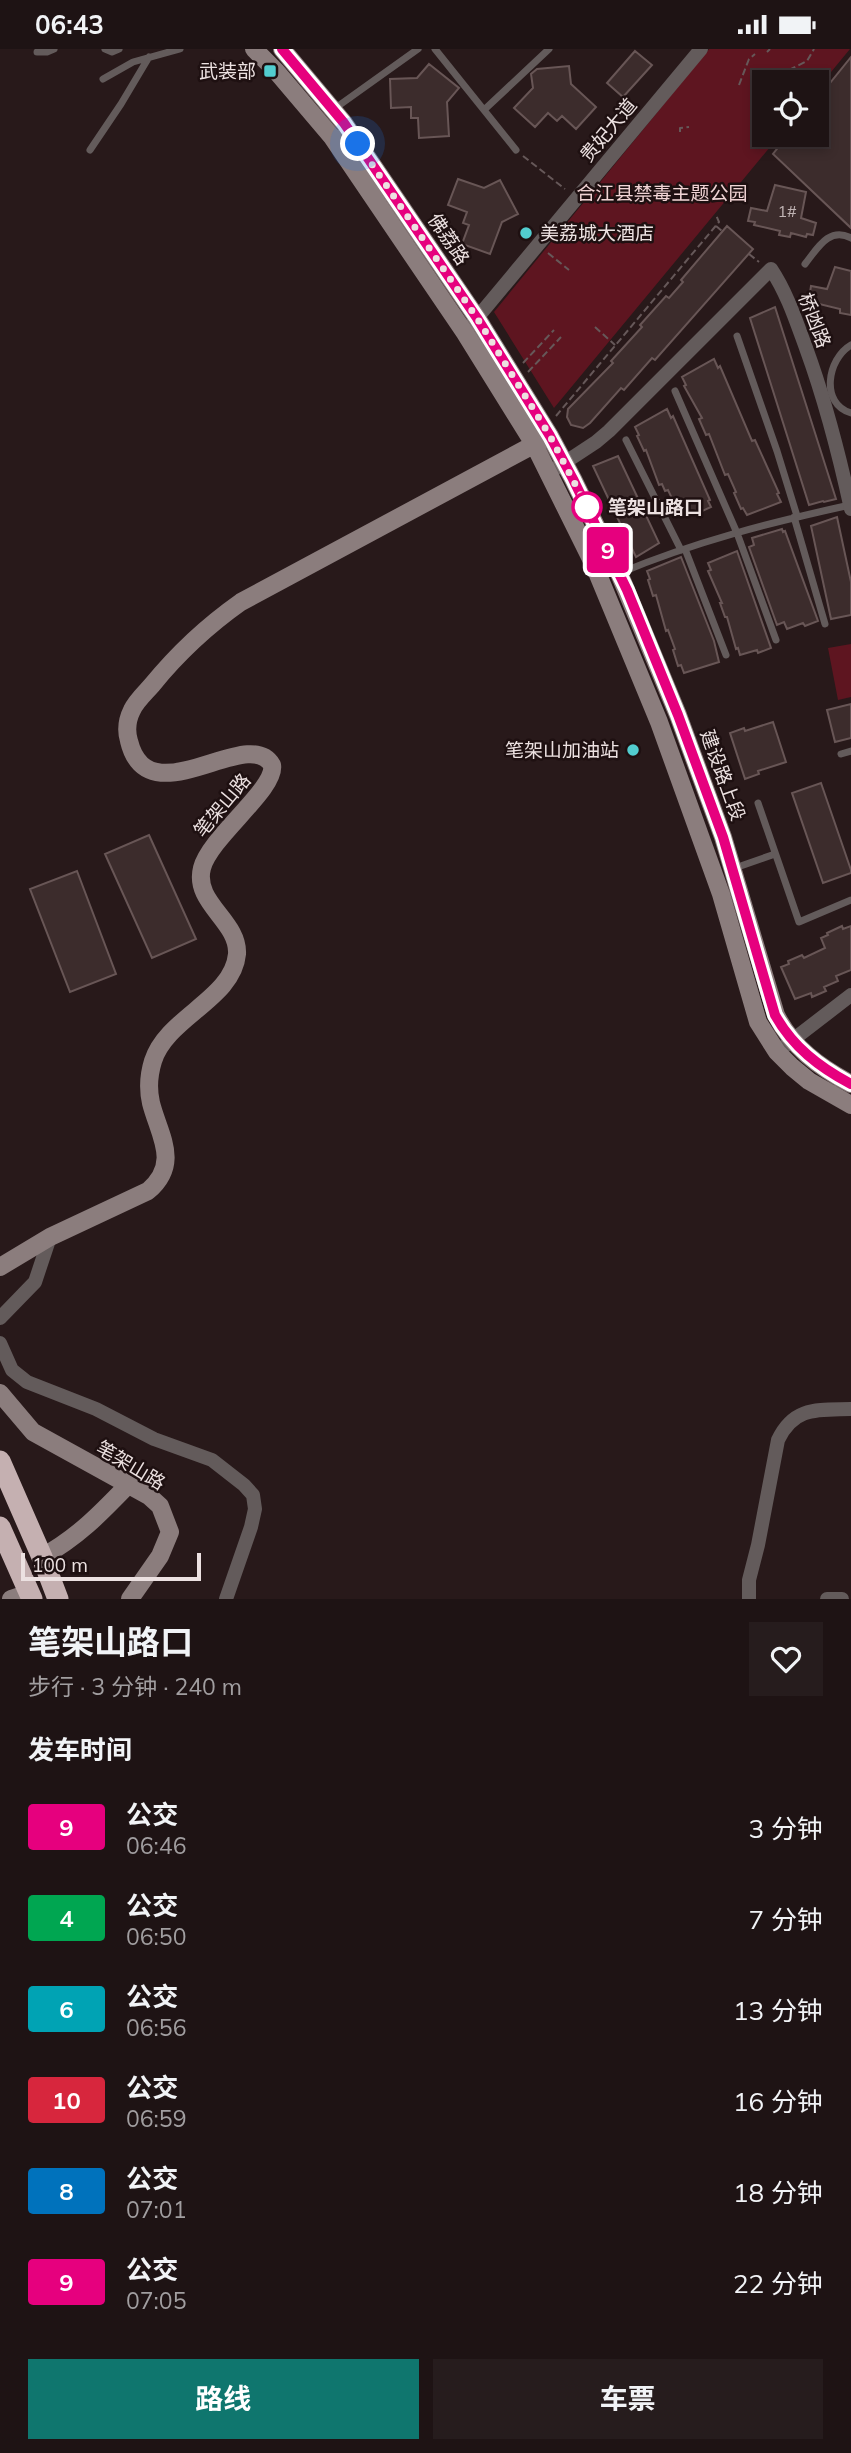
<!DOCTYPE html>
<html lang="zh">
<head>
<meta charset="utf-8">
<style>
  body { margin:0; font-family:Mulish,"Noto Sans SC",sans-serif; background:#261c1d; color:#f1f3f6; height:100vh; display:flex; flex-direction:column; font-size:26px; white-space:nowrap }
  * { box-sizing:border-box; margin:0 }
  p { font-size:23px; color:#a19ea0 }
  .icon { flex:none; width:38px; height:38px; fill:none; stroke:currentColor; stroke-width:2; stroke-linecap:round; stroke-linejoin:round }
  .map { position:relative; height:1550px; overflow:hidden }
  .panel { display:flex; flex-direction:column; background:#1e1314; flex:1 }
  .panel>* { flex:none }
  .badge { padding:0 14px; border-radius:5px; font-size:24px; line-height:46px }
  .tools { position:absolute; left:752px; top:21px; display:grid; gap:14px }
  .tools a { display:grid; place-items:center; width:77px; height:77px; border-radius:0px; background:#1e1314; box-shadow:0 4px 10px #0003,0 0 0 2px #3c3234; font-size:35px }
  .scale { position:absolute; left:21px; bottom:18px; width:180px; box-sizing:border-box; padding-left:7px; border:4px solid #ece1e1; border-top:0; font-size:19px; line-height:24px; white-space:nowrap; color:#ece1e1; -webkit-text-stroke:5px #1e1011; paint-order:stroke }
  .you { position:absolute; width:35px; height:35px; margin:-18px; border:5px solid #fff; border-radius:50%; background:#1a73e8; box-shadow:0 0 0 10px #1a73e833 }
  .map>.badge { position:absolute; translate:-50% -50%; box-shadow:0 0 0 4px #fff }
  h2 { padding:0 28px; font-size:26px; line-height:63px }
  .round { display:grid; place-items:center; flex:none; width:74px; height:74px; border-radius:0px; background:#261c1d }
  .headline { display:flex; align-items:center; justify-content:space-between; height:119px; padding:0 28px }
  h1 { font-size:33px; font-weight:700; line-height:52px }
  .primary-button { display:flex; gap:14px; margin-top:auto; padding:14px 28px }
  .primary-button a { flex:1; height:80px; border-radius:0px; background:#0f766e; color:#fff; font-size:28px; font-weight:700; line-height:80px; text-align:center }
  .primary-button a+a { background:#261c1d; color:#f1f3f6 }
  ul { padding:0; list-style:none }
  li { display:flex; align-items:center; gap:21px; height:91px; padding:0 28px }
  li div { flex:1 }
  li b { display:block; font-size:26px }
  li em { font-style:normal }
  li .badge { min-width:77px; font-weight:700; text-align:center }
  .status { display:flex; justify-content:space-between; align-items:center; height:49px; padding:0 35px; background:#1e1314; direction:ltr }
  .status svg { height:19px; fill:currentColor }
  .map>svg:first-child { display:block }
</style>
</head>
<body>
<div class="status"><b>06:43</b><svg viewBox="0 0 49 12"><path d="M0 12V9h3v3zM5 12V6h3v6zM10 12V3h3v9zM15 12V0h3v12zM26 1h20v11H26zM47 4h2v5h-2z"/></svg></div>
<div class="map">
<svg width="851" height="1550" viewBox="0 0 851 1550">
  <rect width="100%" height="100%" fill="#28191a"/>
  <!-- green -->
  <path fill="#5e1520" d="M709,0H850L817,40V33H765V86H780L554,359L494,263Z
    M851,595V648L838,651L828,599Z"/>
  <!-- building -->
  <path fill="#3c2c2c" stroke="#685656" stroke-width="2" d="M635,2L652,16L623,48L607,34Z
    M851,8V179L773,105L788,86H817V50Z
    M429,15L459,39L447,53L449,87L419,89L418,69H411V58L391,59L390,30L417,29Z
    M569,17L571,35L596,58L576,80L562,67L557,72L548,64L535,78L514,59L533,39L531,25L537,20Z
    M458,130L484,139L500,131L518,165L502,173L490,205L462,195L469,176L463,174L467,163L448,156Z
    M775,136L806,143L801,169L816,174L813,186L807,185L806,188L791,184L790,188L779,186L780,182L754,176L755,173L748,172L751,159L767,162Z
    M727,177L753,200L655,311L652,309L624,341L621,339L590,374L583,379L571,376L567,368L568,360L613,314L611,312L642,278L640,276L666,247L669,249L683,233L681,231Z
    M835,218L851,222V266L840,264V260L815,254V252L809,250L811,237L827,240Z
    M775,258L836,450L824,453L823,452L809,456L750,269Z
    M714,310L718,319L720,317L752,392L755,391L779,444L777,445L781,453L747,466L743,459L741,460L734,444L736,443L728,425L725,426L709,385L706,386L699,370L702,369L684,337L686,336L682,328Z
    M667,360L671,369L673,367L710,451L708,452L711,458L700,463L698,460L683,467L680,461L678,462L668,441L665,442L662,435L659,436L646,401L644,402L637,387L639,386L635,378Z
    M618,407L659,494L636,508L593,417Z
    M837,468L851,533V566L831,570L811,477Z
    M782,480L783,483L785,482L818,572L805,577L803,574L787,580L784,573L777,576L749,498L754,496L752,489Z
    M737,502L771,599L758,604L757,601L740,606L738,599L736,600L727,568H725L720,554H722L708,522L711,521L708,514Z
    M681,508L714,592L719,613L684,624L681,616L678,617L673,601L675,600L668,581L666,582L656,546L653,547L648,531L650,530L647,522Z
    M851,655V689L835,693L827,661Z
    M773,673L786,713L758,722L759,725L745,730L730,684L744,679L745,682Z
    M821,734L851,821V824L823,834L792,744Z
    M149,786L196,890L152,909L105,805Z
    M77,822L116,925L70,943L30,840Z
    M842,877L843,880L851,877V921L836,927L838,932L824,938L826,942L812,948L811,944L795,950L781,918L789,915L788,912L802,906L804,909L825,899L821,889L828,886L827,884Z"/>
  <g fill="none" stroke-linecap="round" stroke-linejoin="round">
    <!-- path -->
    <path stroke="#665859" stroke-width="2" stroke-dasharray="7 3.5" stroke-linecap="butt" d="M767,3L770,0
      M789,21L807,12L814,0
      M774,33L779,24
      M739,36L749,10L755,5
      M680,83V79L689,78
      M523,107L565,140
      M716,177L722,182
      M548,204L569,221
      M749,205L759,213
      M595,278L615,296
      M523,314L554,281
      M528,323L561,288
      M556,367L719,173L716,166"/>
    <!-- lane -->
    <path stroke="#635b5b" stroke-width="7" d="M105,0L112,3L119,0
      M435,0L516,101
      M37,3H47L54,0
      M103,30L133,13L180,0
      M334,60L418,0
      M484,61L549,0
      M90,101L121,55L149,8
      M805,215C817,200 829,177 851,189
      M737,287L777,402L797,467
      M851,296C827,310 820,355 851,364
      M675,342L737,484L776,591
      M626,391L681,501
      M794,468L825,575
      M685,500L726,606
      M620,524C694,493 772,473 850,456
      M841,705L851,702
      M758,754L799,873L851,851
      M732,820L775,805"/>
    <!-- street -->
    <path stroke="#635b5b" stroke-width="14" d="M472,275L701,0
      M555,420L596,393L609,382L771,220C787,244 796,272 806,299C825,351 839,405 851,460
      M777,1003L851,946
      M0,1269L35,1233L50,1188
      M0,1294L12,1321L27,1333L96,1360L154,1390L212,1411L244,1436L253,1446L255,1460L251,1478L226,1550
      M749,1550V1531L758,1496L778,1391C794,1357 818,1361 851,1360
      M827,1550H842"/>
    <!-- secondary -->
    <path stroke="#8b7d7d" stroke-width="18" d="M254,0L276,22L332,88L465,284L534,395L594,516L659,673L721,845L758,973L777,1003L792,1018L809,1032L851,1056
      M282,0L344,74L477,269L550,387L573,430L619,524L678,666L723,788L776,966C792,998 819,1018 851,1035
      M0,1218L50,1188L148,1142C181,1114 159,1086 151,1054C148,1041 149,1025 153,1012C167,968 233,950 237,905C239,872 193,854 202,819C210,788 277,739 272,716C248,675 148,770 129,692C126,682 127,671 132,661C136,652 145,644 152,636C178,604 207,577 241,553L550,387
      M0,1344L33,1383L149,1447L160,1457L170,1483L160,1507L130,1550
      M42,1508C78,1488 100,1465 128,1436
      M11,1550L29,1544"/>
    <!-- highway -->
    <path stroke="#c5b0b1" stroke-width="21" d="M0,1412L42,1508L58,1550
      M0,1478L32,1550"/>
  </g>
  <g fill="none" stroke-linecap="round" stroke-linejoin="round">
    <!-- line casing -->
    <g stroke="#fff" stroke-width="16">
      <path id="line" d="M282,0L344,74L477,269L550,387L573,430L627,541L678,666L723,788L775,966C793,998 819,1018 851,1035"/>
    </g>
    <!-- line -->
    <use href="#line" stroke="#e6007e" stroke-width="10"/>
    <!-- walk -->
    <path stroke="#ece1e1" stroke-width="7" stroke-dasharray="0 12.6" d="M358,95L477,269L550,387L587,458"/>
  </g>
  <!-- markers -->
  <g fill="#52cdcf" stroke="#1e1011" stroke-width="2.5">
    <rect x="263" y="15" width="14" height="14" rx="3.5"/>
    <circle cx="526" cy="184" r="7"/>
    <circle cx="633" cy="701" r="7"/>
  </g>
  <circle fill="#fff" stroke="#e6007e" stroke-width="3.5" cx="587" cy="458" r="14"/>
  <g text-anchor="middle" stroke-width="5" stroke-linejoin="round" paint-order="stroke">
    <!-- number labels -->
    <g font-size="16" fill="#c0b4b4">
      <text x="787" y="168">1#</text>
    </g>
    <!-- poi labels -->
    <g font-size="19" fill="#ece1e1" stroke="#1e1011" text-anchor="end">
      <text x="256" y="29">武装部</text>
      <text x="540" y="191" text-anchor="start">美荔城大酒店</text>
      <text x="619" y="708">笔架山加油站</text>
    </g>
    <!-- street labels -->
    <g font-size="19" fill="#ece1e1" stroke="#1e1011">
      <text transform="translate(608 81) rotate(-50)" y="7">贵妃大道</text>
      <text transform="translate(449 190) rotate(56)" y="7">佛荔路</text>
      <text transform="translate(815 271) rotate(69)" y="7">桥凼路</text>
      <text transform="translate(723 726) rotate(70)" y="7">建设路上段</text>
      <text transform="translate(222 756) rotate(-50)" y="7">笔架山路</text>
      <text transform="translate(131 1416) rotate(31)" y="7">笔架山路</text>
    </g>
    <!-- park labels -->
    <g font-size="19" fill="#f0d3d4" stroke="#1e1011">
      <text x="662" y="151">合江县禁毒主题公园</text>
    </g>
    <!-- stop labels -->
    <g font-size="19" font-weight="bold" fill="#ece1e1" stroke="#1e1011" text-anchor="start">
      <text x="608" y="465">笔架山路口</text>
    </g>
  </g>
</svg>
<div class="tools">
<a><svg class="icon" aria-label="locate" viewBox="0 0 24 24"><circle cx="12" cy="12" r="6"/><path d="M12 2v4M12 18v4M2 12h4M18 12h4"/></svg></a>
</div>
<div class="scale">100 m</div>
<div class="you" style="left:358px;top:95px"></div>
<b class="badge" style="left:608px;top:501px;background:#e6007e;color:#fff">9</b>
</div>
<section class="panel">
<div class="headline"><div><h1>笔架山路口</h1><p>步行 · 3 分钟 · 240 m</p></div><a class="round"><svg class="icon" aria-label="heart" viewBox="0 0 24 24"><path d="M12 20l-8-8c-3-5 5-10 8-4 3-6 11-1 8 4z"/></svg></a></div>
<h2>发车时间</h2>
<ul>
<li><span class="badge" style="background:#e6007e;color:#fff">9</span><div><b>公交</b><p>06:46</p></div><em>3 分钟</em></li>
<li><span class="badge" style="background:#00a651;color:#fff">4</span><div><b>公交</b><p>06:50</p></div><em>7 分钟</em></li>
<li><span class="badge" style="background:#00a3b4;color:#fff">6</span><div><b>公交</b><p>06:56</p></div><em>13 分钟</em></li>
<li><span class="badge" style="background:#d7263d;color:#fff">10</span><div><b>公交</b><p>06:59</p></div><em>16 分钟</em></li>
<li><span class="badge" style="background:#0072bc;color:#fff">8</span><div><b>公交</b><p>07:01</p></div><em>18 分钟</em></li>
<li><span class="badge" style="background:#e6007e;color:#fff">9</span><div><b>公交</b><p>07:05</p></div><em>22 分钟</em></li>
</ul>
<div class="primary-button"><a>路线</a><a>车票</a></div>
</section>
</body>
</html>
